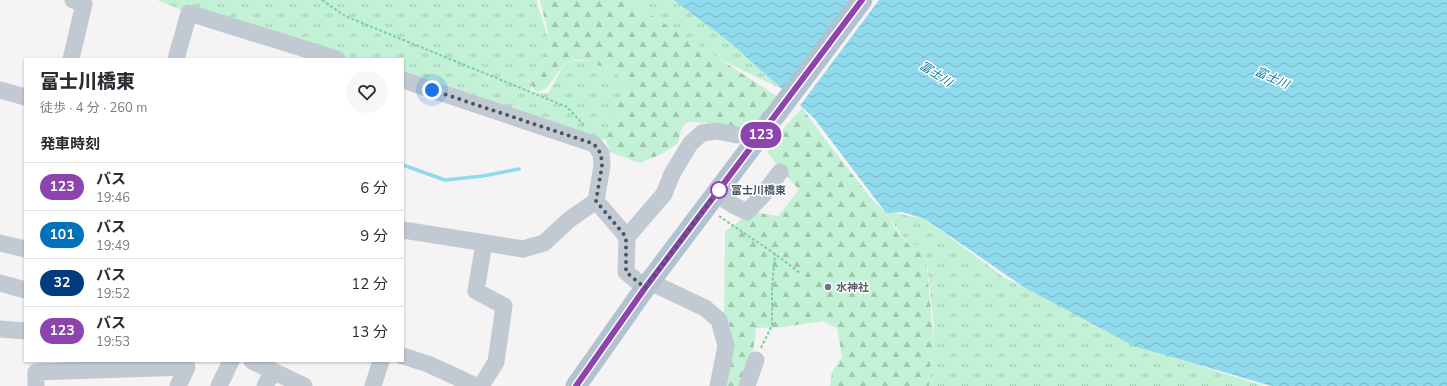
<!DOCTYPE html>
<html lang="ja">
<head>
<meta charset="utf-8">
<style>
  body { margin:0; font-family:"Nunito Sans","Noto Sans JP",sans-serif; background:#f7f7f7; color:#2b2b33; height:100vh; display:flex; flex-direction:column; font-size:15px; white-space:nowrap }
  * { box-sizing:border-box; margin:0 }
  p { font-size:13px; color:#7c7c81 }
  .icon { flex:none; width:22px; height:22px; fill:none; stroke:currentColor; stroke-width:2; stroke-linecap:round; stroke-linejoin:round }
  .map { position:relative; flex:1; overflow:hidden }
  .drawer { position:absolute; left:24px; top:58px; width:380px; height:304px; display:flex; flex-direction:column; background:#fff; border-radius:0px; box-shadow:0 1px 3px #0004 }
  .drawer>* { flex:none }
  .badge { padding:0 8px; border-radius:13px; font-size:14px; line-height:26px }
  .you { position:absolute; width:20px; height:20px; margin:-10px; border:3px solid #fff; border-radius:50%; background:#1a73e8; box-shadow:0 0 0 6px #1a73e833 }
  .map>.badge { position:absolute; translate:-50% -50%; box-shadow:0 0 0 2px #fff }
  h2 { padding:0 16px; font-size:15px; line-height:36px }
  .round { display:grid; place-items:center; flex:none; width:42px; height:42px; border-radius:21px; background:#f7f7f7 }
  .summary { display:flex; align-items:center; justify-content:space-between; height:68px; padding:0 16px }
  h1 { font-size:19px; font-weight:800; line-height:30px }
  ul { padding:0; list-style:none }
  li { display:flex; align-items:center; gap:12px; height:48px; padding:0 16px; border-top:1px solid #e1e1e2 }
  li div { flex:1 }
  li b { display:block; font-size:15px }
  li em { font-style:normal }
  li .badge { min-width:44px; font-weight:700; text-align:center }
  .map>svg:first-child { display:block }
</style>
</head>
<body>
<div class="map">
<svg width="1447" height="386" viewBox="0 0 1447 386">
  <defs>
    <pattern id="grass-tufts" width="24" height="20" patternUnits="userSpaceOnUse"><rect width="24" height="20" fill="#c3f1d5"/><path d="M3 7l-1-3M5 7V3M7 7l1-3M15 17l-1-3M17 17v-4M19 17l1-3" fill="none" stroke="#a0c6b0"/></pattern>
    <pattern id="forest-firs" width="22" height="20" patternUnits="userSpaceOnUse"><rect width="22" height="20" fill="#c3f1d5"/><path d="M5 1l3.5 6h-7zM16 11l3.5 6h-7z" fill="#a0c6b0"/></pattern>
    <pattern id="water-waves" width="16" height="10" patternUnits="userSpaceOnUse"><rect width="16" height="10" fill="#90daee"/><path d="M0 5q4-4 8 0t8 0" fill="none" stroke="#78b4c4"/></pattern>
  </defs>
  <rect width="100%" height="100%" fill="#f5f3f3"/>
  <!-- grass -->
  <path fill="url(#grass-tufts)" d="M157,0H537V4L551,45L534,74L530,92L548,94L565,62L587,60L627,77L606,140L403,80V59H337L189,13Z
    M628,0H689L780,88L719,59Z
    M884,211L925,219L1005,278L1159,353L1264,386H929L934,326L925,245L910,246Z"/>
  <!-- forest -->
  <path fill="url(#forest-firs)" d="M540,0H628L780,98L752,133L718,123L686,122L681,131L678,143L664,153L640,163L610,152L606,140L625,82L615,72L583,59L565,62L547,88L537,92L529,83L551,45Z
    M802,108L834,151L871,198L886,213L895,228L910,246L925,245L933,333L929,386H830L832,372L842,357L837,328L823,321L784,327L756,328L751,372L744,386H718L724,321L725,231L752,212L778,216L799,190L767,152L782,130Z"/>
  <!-- water -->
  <path fill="url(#water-waves)" d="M674,0H1447V386H1271L1134,346L1022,286L925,219L902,212L886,213L814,118L732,44Z"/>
  <!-- pier -->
  <path fill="#f5f3f3" d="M853,0H879L799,107L783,93Z"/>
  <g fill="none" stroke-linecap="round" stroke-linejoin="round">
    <!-- stream -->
    <path stroke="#90daee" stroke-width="3.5" d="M403,165L445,180L483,176L519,169"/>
    <!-- path -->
    <path stroke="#7ad0a6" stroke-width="2" stroke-dasharray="3 2" stroke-linecap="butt" d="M322,0L345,16L567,107L584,125
      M719,216L775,254L800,273
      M761,348L772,325V288L775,254"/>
    <!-- minor -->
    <path stroke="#c1cad2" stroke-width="17" d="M71,59L84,4L73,0
      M176,59L189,13L337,59
      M403,80L594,144L601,153L602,166L596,201L570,219L544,243L523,249L403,230
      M0,90L25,97
      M716,194L735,206L747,212L763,195L780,172
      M596,201L627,237L626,272L645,288
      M627,237L664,194L672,174L690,144L702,133L717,131L737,135
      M0,243L25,249
      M650,282L705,308L719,320L726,346L718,386
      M0,283L25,290
      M0,329L25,331
      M403,356L428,364L476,386
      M252,361L304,386
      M36,386V372L187,367L178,386
      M219,386L231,361
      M265,386L273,371
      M373,386L381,361
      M481,386L496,362L504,306L476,291L484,243
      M747,386L756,360"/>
    <!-- major -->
    <path stroke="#b3c2d1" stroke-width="21" d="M576,386L645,288L862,0"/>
  </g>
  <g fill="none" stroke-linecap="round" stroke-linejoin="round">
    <!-- line casing -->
    <g stroke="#fff" stroke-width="9">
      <path id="line" d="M576,386L645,288L862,0"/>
    </g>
    <!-- line -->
    <use href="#line" stroke="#8e44ad" stroke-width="6"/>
    <!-- walk -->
    <path stroke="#4a5661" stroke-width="4" stroke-dasharray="0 7.2" d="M432,90L594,144L601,154L602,166L596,201L626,237V272L645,288L719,190"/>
  </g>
  <!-- markers -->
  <circle fill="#fff" stroke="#8e44ad" stroke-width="2" cx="719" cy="190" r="8"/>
  <circle fill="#6b7280" stroke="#fff" stroke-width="1.5" cx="828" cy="287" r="4"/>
  <g text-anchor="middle" stroke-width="3" stroke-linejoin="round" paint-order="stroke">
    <!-- stop labels -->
    <g font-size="11" font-weight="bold" fill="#4a5661" stroke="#fff" text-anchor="start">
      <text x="731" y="194">富士川橋東</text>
    </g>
    <!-- worship labels -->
    <g font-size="11" font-weight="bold" fill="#5b616d" stroke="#fff" text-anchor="start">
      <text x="836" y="291">水神社</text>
    </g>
    <!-- water labels -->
    <g font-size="12" font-style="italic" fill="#0c7c9b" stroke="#fff">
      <text transform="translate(936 74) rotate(33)" y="4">富士川</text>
      <text transform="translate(1272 78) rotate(24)" y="4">富士川</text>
    </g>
  </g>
</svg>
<div class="you" style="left:432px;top:90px"></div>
<b class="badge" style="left:761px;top:135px;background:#8e44ad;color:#fff">123</b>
<section class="drawer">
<div class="summary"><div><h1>富士川橋東</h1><p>徒歩 · 4 分 · 260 m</p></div><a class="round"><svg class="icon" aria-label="heart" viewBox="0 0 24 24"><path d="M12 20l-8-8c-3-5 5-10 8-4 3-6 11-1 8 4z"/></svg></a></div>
<h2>発車時刻</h2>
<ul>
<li><span class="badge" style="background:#8e44ad;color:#fff">123</span><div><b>バス</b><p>19:46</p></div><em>6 分</em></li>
<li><span class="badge" style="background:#0072bc;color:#fff">101</span><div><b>バス</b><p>19:49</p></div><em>9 分</em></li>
<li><span class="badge" style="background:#003b80;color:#fff">32</span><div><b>バス</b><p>19:52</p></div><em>12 分</em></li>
<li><span class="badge" style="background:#8e44ad;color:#fff">123</span><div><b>バス</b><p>19:53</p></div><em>13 分</em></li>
</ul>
</section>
</div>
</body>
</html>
